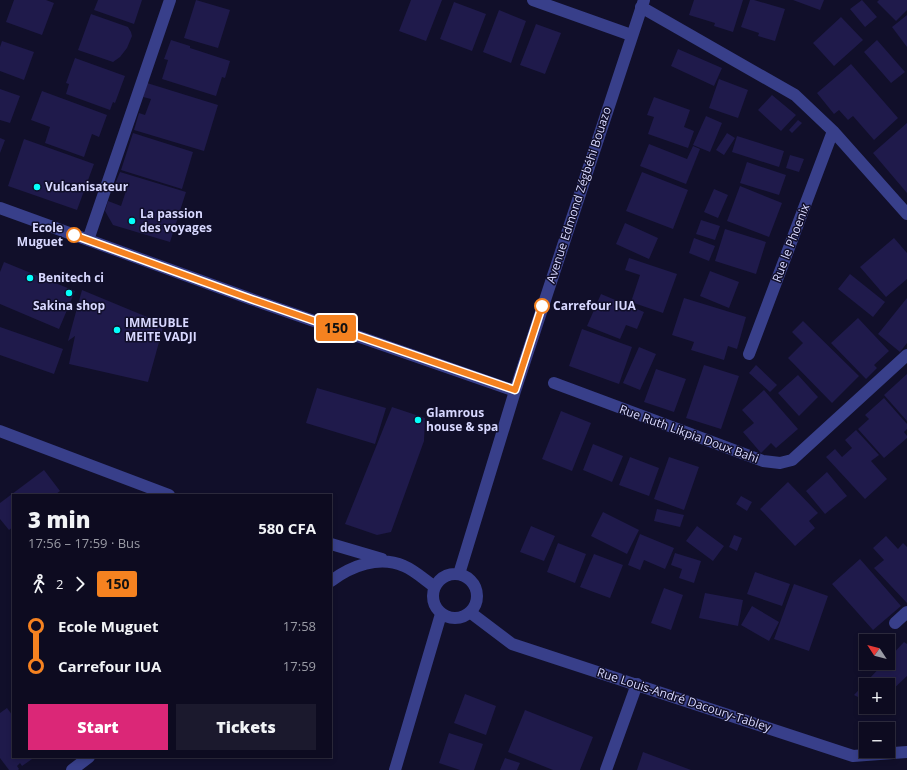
<!DOCTYPE html>
<html lang="en">
<head>
<meta charset="utf-8">
<style>
  body { margin:0; font-family:"Open Sans",sans-serif; background:#1b192d; color:#f1f3f6; height:100vh; display:flex; flex-direction:column; font-size:15px; white-space:nowrap }
  * { box-sizing:border-box; margin:0 }
  p { font-size:13px; color:#9a9ba5 }
  .icon { flex:none; width:22px; height:22px; fill:none; stroke:currentColor; stroke-width:2; stroke-linecap:round; stroke-linejoin:round }
  .map { position:relative; flex:1; overflow:hidden }
  .sheet { position:absolute; left:12px; top:494px; width:320px; height:264px; display:flex; flex-direction:column; background:#0d0b20; border-radius:0px; box-shadow:0 2px 6px #0003,0 0 0 1px #2d2b3e }
  .sheet>* { flex:none }
  .badge { padding:0 8px; border-radius:3px; font-size:14px; line-height:26px }
  .needle { width:26px; rotate:306deg }
  .tools { position:absolute; left:859px; top:634px; display:grid; gap:8px }
  .tools a { display:grid; place-items:center; width:36px; height:36px; border-radius:0px; background:#0d0b20; box-shadow:0 2px 6px #0003,0 0 0 1px #2d2b3e; font-size:20px }
  .map>.badge { position:absolute; translate:-50% -50%; box-shadow:0 0 0 2px #fff }
  .legs { display:flex; align-items:center; gap:6px; height:44px; padding:0 16px; font-size:13px }
  .legs p { margin-inline-start:auto }
  .head { display:flex; align-items:center; justify-content:space-between; height:68px; padding:0 16px }
  h1 { font-size:22px; font-weight:800; line-height:30px }
  .button { display:flex; gap:8px; margin-top:auto; padding:8px 16px }
  .button a { flex:1; height:46px; border-radius:0px; background:#db2777; color:#fff; font-size:16px; font-weight:800; line-height:46px; text-align:center }
  .button a+a { background:#1b192d; color:#f1f3f6 }
  ul { padding:0 16px; list-style:none }
  li { display:flex; align-items:center; gap:14px; height:40px; font-size:15px }
  li i { display:grid; place-items:center; width:6px; height:100%; margin:0 5px; background:currentColor }
  li i::after { content:''; width:10px; height:10px; margin:-5px; border:3px solid; border-radius:50%; background:#0d0b20 }
  li p { margin-inline-start:auto }
  li:first-child i { background:linear-gradient(#0000 50%,currentColor 0) }
  li:last-child i { background:linear-gradient(currentColor 50%,#0000 0) }
  .map>svg:first-child { display:block }
</style>
</head>
<body>
<div class="map">
<svg width="907" height="770" viewBox="0 0 907 770">
  <rect width="100%" height="100%" fill="#110f2a"/>
  <!-- building -->
  <path fill="#1f1a4b" d="M14,0H46L54,3L42,35L6,22Z
    M98,0H142L134,24L94,10Z
    M196,0L230,10L218,48L184,38Z
    M411,0H442L426,41L399,31Z
    M694,0H743L733,32L714,26L715,23L689,15Z
    M750,0H754L785,9L775,41L758,36L759,33L741,27Z
    M793,0H824L820,10Z
    M862,0L877,17L865,27L850,9Z
    M879,0H907V10L896,21L877,2Z
    M454,2L486,14L472,51L440,39Z
    M499,10L526,21L511,63L483,52Z
    M91,14L128,27L131,32L132,36L127,48L120,57L113,62L78,50Z
    M907,15V47L892,27Z
    M841,17L863,40L834,66L813,43Z
    M536,24L561,33L545,74L520,65Z
    M171,40L190,46V48L230,61L225,78L222,77L216,96L162,79L168,60L164,59Z
    M877,40L905,72L891,83L864,52Z
    M2,41L34,52L24,80L0,71V47Z
    M678,49L722,68L714,86L671,66Z
    M75,58L125,76L115,103L113,102L110,110L66,94L69,84L66,83Z
    M851,64L898,118L874,140L853,116L848,120L839,110L834,114L817,93Z
    M719,79L748,90L738,118L709,108Z
    M147,83L218,105L204,151L134,130L139,113L145,115L151,99L143,97Z
    M0,89L20,96L10,123L0,120Z
    M42,91L107,115L99,137L92,134L84,157L45,143L50,127L31,120Z
    M772,95L796,115L781,131L758,110Z
    M654,97L690,110L684,127L694,131L688,148L648,134L654,117L647,115Z
    M706,116L722,123L710,152L693,145Z
    M798,120L802,123L792,133L789,130Z
    M907,123V193L873,153Z
    M133,133L193,152L182,189L121,170Z
    M727,133L735,138L724,155L716,150Z
    M737,136L784,151L779,167L732,152Z
    M0,138L5,140L0,153Z
    M24,139L94,164L77,210L8,186Z
    M649,144L687,159L693,146L700,149L686,184L640,166Z
    M790,155L804,159L799,172L786,168Z
    M747,162L786,175L779,195L740,183Z
    M120,172L186,192L170,242L113,225L105,211L108,201L121,206L127,188L115,184Z
    M642,172L688,190L673,229L626,211Z
    M740,186L782,203L769,237L727,221Z
    M714,189L728,195L718,218L704,212Z
    M701,220L720,226L715,240L696,234Z
    M625,223L658,238L649,259L616,244Z
    M725,229L766,242L756,274L715,261Z
    M694,238L715,246L709,261L689,253Z
    M894,238L907,253V279L886,297L860,267Z
    M629,258L677,274L663,313L631,302L640,275L625,270Z
    M4,262L75,291L59,329L0,304V272Z
    M710,271L739,282L729,308L700,296Z
    M850,274L885,302L873,317L838,289Z
    M82,290L164,324L148,382L69,364L75,336L68,341Z
    M601,294L644,312L637,329L626,325L620,339L587,326Z
    M684,298L746,317L737,349L728,346L724,360L691,350L694,342L672,335Z
    M907,298V343L900,352L878,334Z
    M858,318L889,351L874,365L877,368L866,379L831,343Z
    M803,321L859,376L832,403L788,358L803,343L792,332Z
    M0,327L63,349L54,374L0,355Z
    M582,329L632,347L619,384L569,366Z
    M639,347L656,354L640,390L623,383Z
    M704,365L739,376L721,429L686,418Z
    M756,365L777,385L770,392L749,373Z
    M656,369L686,379L674,412L644,402Z
    M907,374V421L884,395Z
    M798,375L818,397L799,416L778,393Z
    M317,388L386,408L375,444L306,423Z
    M764,390L798,429L776,448L771,443L761,453L743,432L754,423L742,410Z
    M884,398L907,424V429L904,432L907,436V438L884,458L858,429L869,419L865,415Z
    M392,407L425,418L424,441L391,532L377,535L345,524Z
    M561,411L591,423L572,471L542,459Z
    M856,430L879,455L871,461L887,479L865,499L826,457L835,449L842,457L852,448L845,440Z
    M593,444L623,456L612,482L583,470Z
    M630,457L659,468L649,496L619,485Z
    M669,457L699,467L684,510L654,499Z
    M44,470L60,491L55,495H13V527L9,530L0,519V503Z
    M827,472L847,496L825,514L806,491Z
    M788,482L818,513L809,521L815,528L795,546L760,509Z
    M741,496L752,502L747,511L736,504Z
    M657,509L684,515L680,527L654,521Z
    M603,512L639,530L627,554L591,536Z
    M531,526L555,536L544,561L520,552Z
    M697,526L724,546L713,561L686,541Z
    M640,534L674,548L665,569L644,560L640,570L628,565Z
    M734,535L742,538L737,551L729,547Z
    M886,536L898,549L903,543L907,547V603L874,568L884,560L873,548Z
    M558,543L586,554L575,583L547,572Z
    M675,553L701,561L694,583L679,578L682,569L671,565Z
    M594,554L623,565L610,598L580,587Z
    M860,559L901,606L873,630L832,584Z
    M755,572L790,584L782,606L747,594Z
    M794,584L828,596L809,651L774,639Z
    M664,588L683,595L671,630L651,623Z
    M705,593L743,600L738,626L699,618Z
    M752,606L779,622L769,641L741,625Z
    M904,642L907,644V676L888,694V685H866V701L854,695L884,663H888V659Z
    M465,694L496,706L486,735L454,723Z
    M7,708L13,716V757H35L22,766L20,763L17,766L19,769L18,770H9L0,758V713Z
    M525,710L593,737L580,770H553L508,752Z
    M449,733L483,744L474,770H460L439,763Z
    M643,752L691,770H637Z
    M505,758L520,763L517,770H500Z"/>
  <g fill="none" stroke-linecap="round" stroke-linejoin="round">
    <!-- street -->
    <path stroke="#383f8a" stroke-width="12" d="M533,0L631,35
      M641,7L795,95L833,131L907,214
      M0,208L251,299L515,391
      M88,240L170,0
      M749,354L833,131
      M554,383L763,461L780,463L792,460L907,355
      M0,431L169,495
      M331,544L382,559
      M433 596a22 22 0 1 1 44 0a22 22 0 1 1-44 0Z
      M459,574L515,391L644,0
      M331,581C351,566 379,555 404,566C414,570 425,580 435,587
      M471,613L512,644L853,756L907,752
      M895,623L907,612
      M72,770L89,757
      M395,770L441,614
      M606,770L637,684"/>
  </g>
  <g fill="none" stroke-linecap="round" stroke-linejoin="round">
    <!-- line-1 casing -->
    <g stroke="#fff" stroke-width="9">
      <path id="line-1" d="M74,235L251,299L515,390L542,306"/>
    </g>
    <!-- line-1 -->
    <use href="#line-1" stroke="#f58220" stroke-width="6"/>
  </g>
  <!-- markers -->
  <g fill="#04fffb" stroke="#110f2a" stroke-width="1.5">
    <circle cx="37" cy="187" r="4"/>
    <circle cx="132" cy="221" r="4"/>
    <circle cx="30" cy="278" r="4"/>
    <circle cx="69" cy="293" r="4"/>
    <circle cx="117" cy="330" r="4"/>
    <circle cx="418" cy="420" r="4"/>
  </g>
  <g fill="#fff" stroke="#f58220" stroke-width="2">
    <circle cx="74" cy="235" r="7"/>
    <circle cx="542" cy="306" r="7"/>
  </g>
  <g text-anchor="middle" stroke-width="3" stroke-linejoin="round" paint-order="stroke">
    <!-- poi labels -->
    <g font-size="12" font-weight="bold" fill="#d8d8ff" stroke="#110f2a" text-anchor="start">
      <text x="45" y="191">Vulcanisateur</text>
      <text x="140" y="218">La passion<tspan x="140" dy="14">des voyages</tspan></text>
      <text x="38" y="282">Benitech ci</text>
      <text x="69" y="310" text-anchor="middle">Sakina shop</text>
      <text x="125" y="327">IMMEUBLE<tspan x="125" dy="14">MEITE VADJI</tspan></text>
      <text x="426" y="417">Glamrous<tspan x="426" dy="14">house &amp; spa</tspan></text>
    </g>
    <!-- street labels -->
    <g font-size="12" fill="#d8d8ff" stroke="#110f2a">
      <text transform="translate(579 195) rotate(-72)" y="4">Avenue Edmond Zégbéhi Bouazo</text>
      <text transform="translate(791 243) rotate(-69)" y="4">Rue le Phoenix</text>
      <text transform="translate(689 434) rotate(20)" y="4">Rue Ruth Likpia Doux Bahi</text>
      <text transform="translate(684 700) rotate(18)" y="4">Rue Louis-André Dacoury-Tabley</text>
    </g>
    <!-- stop labels -->
    <g font-size="12" font-weight="bold" fill="#d8d8ff" stroke="#110f2a" text-anchor="end">
      <text x="63" y="232">Ecole<tspan x="63" dy="14">Muguet</tspan></text>
      <text x="553" y="310" text-anchor="start">Carrefour IUA</text>
    </g>
  </g>
</svg>
<div class="tools">
<a><svg class="needle" viewBox="-14 -14 28 28"><path d="M0-13l5 13h-10z" fill="#e53935"/><path d="M0 13l5-13h-10z" fill="#9a9ba5"/></svg></a>
<a>+</a>
<a>−</a>
</div>
<b class="badge" style="left:336px;top:328px;background:#f58220;color:#111">150</b>
<section class="sheet">
<div class="head"><div><h1>3 min</h1><p>17:56 – 17:59 · Bus</p></div><b>580 CFA</b></div>
<div class="legs"><svg class="icon" aria-label="walk" viewBox="0 0 24 24"><circle cx="13" cy="4" r="2"/><path d="M13 8l-2 6 4 7M11 14l-3 7M7 12l3-4h3l4 4"/></svg>2<svg class="icon" aria-label="forward" viewBox="0 0 24 24"><path d="M9 5l7 7-7 7"/></svg><b class="badge" style="background:#f58220;color:#111">150</b></div>
<ul>
<li><i style="color:#f58220"></i><b>Ecole Muguet</b><p>17:58</p></li>
<li><i style="color:#f58220"></i><b>Carrefour IUA</b><p>17:59</p></li>
</ul>
<div class="button"><a>Start</a><a>Tickets</a></div>
</section>
</div>
</body>
</html>
